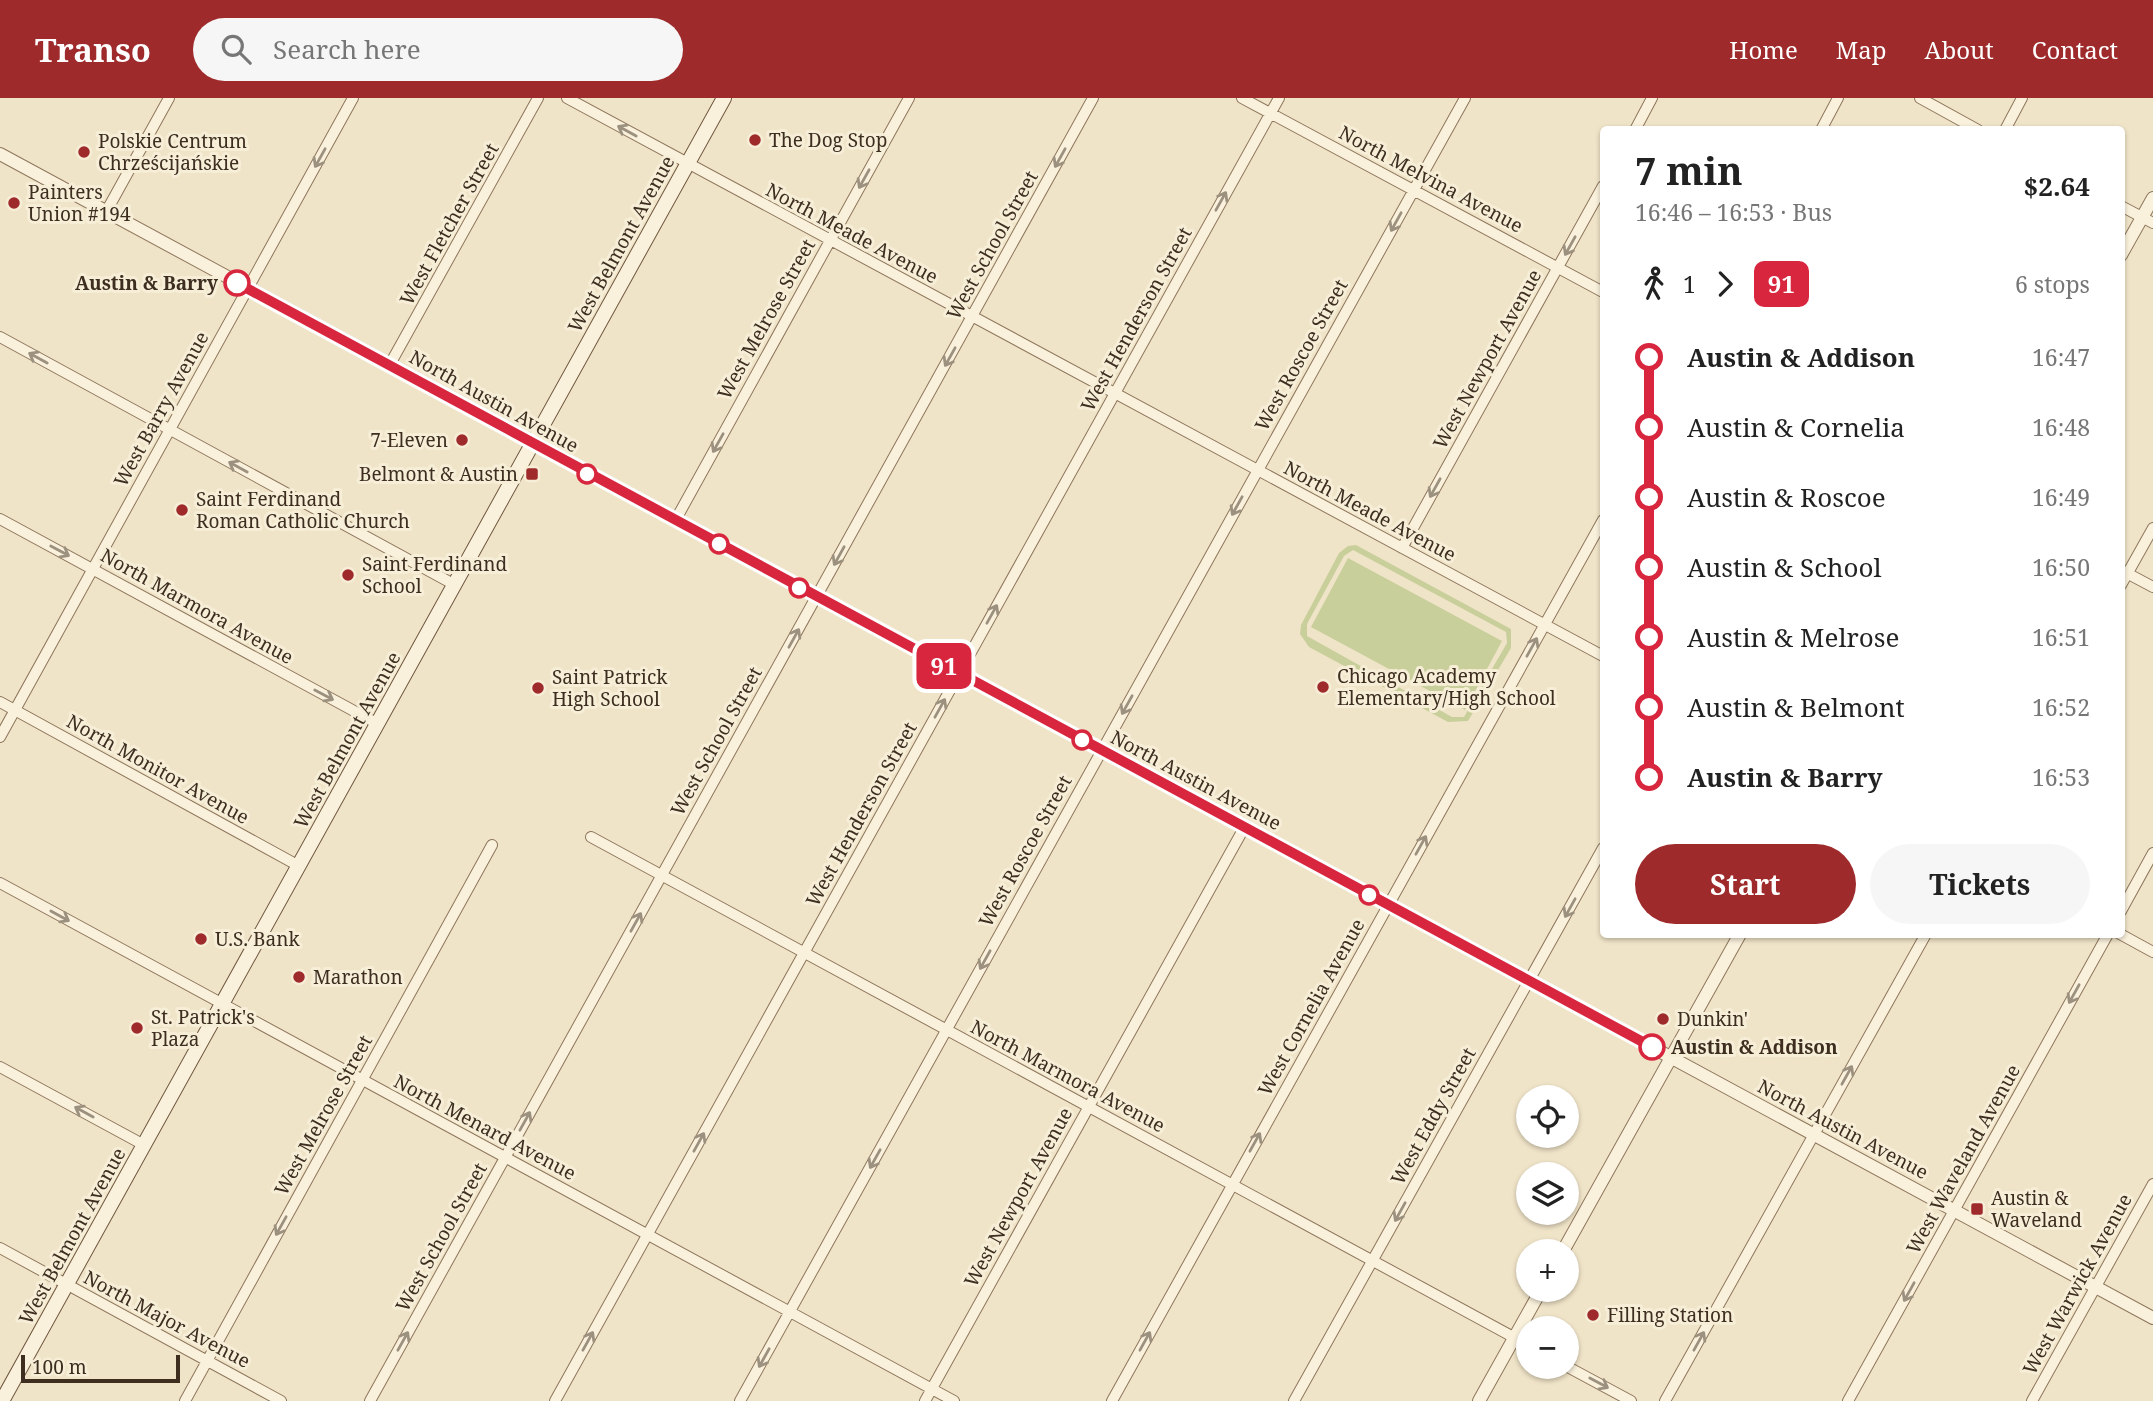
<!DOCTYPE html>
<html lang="en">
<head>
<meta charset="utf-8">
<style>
  body { margin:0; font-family:"Noto Serif",serif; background:#f6f6f6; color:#222; height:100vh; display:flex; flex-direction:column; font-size:26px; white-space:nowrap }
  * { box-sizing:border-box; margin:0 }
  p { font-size:23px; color:#767676 }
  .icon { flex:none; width:38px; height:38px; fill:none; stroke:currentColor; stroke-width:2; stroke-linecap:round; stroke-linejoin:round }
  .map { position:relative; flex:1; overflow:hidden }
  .details { position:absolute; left:1600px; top:28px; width:525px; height:812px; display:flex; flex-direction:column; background:#fff; border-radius:7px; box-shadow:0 2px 5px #0004 }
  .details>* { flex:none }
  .badge { padding:0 14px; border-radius:10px; font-size:24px; line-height:46px }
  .fabs { position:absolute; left:1516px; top:987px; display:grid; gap:14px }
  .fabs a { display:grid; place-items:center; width:63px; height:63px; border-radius:50%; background:#fff; box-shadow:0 2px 5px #0004; font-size:35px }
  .scale { position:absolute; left:21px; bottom:18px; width:159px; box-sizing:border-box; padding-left:7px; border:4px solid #3d2e20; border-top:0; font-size:19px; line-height:24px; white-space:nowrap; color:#3d2e20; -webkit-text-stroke:5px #f7eed8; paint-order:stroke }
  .map>.badge { position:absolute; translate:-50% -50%; box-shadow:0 0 0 4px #fff }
  .legs { display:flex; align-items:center; gap:10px; height:77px; padding:0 35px; font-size:23px }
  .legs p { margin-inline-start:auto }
  .headline { display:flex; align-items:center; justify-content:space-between; height:119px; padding:0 35px }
  h1 { font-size:38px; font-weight:700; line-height:52px }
  .action { display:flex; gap:14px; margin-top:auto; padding:14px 35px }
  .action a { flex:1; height:80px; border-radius:42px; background:#9e2a2b; color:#fff; font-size:28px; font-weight:700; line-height:80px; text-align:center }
  .action a+a { background:#f6f6f6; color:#222 }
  ul { padding:0 35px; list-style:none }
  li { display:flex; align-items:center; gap:24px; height:70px; font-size:26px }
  li i { display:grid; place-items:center; width:10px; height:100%; margin:0 9px; background:currentColor }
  li i::after { content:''; width:18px; height:18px; margin:-9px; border:5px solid; border-radius:50%; background:#fff }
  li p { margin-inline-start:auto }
  li:first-child i { background:linear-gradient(#0000 50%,currentColor 0) }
  li:last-child i { background:linear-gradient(currentColor 50%,#0000 0) }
  header { display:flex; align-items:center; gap:42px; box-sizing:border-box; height:98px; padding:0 35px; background:#9e2a2b; color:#fff }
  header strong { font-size:33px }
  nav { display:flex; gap:38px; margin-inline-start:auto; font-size:24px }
  .search { width:490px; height:63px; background:#f6f6f6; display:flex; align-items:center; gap:18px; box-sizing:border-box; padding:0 24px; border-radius:38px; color:#767676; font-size:26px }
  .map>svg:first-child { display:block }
</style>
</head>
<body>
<header>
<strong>Transo</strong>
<div class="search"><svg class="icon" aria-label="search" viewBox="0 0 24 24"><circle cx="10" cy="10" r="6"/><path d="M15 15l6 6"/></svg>Search here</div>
<nav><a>Home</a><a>Map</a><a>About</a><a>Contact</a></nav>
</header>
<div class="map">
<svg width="2153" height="1303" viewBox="0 0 2153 1303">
  <rect width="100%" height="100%" fill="#f0e4c8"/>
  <!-- garden -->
  <path fill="#c9cf9b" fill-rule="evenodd" d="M1356,447L1511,531V550L1468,623L1448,624L1309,549L1300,536L1301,527L1339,455L1348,448ZM1353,452L1506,534L1507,545L1464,619H1452L1307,538V526L1344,458Z
    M1348,460L1502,543L1465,612L1311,529Z"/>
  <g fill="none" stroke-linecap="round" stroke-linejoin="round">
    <!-- minor casing -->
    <g stroke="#8d765c" stroke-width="12">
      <path id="minor" d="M567,0L1603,558
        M1242,0L1603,194
        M1920,0L1978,32
        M1635,32L1652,0
        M1821,32L1838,0
        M2005,32L2022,0
        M2121,108L2153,125
        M106,114L169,0
        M0,239L455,487
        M389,268L538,0
        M0,421L378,626
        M675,423L909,0
        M1402,450L1603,88
        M2121,472L2153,489
        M2121,487L2153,430
        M0,604L299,768
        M0,639L353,0
        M591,739L1528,1247
        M0,785L954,1303
        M2121,813L2153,755
        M2120,836L2153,854
        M0,969L144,1047
        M0,1150L281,1303
        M1566,1268L1631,1303
        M185,1303L492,747
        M370,1303L1093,0
        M555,1303L1279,0
        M740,1303L1465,0
        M925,1303L1244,730
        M1112,1303L1603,422
        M1294,1303L1603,750
        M1665,1303L1926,836
        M1848,1303L2108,836
        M2032,1303L2153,1086"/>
    </g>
    <!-- tertiary casing -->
    <g stroke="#8d765c" stroke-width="14">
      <path id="tertiary" d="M0,56L2153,1220
        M2121,157L2153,100
        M1563,1153L1740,836
        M1479,1303L1541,1192"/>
    </g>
    <!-- secondary casing -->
    <g stroke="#6f573f" stroke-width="16">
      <path id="secondary" d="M2,1303L724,0"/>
    </g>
    <!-- minor -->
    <use href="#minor" stroke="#faf1dc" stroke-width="10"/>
    <!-- tertiary -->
    <use href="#tertiary" stroke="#faf1dc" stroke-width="12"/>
    <!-- secondary -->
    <use href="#secondary" stroke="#faf1dc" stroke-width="14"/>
  </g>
  <!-- one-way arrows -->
  <defs><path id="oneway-shaft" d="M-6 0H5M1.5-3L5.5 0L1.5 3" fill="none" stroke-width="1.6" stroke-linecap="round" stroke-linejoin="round" transform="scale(1.75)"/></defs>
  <g stroke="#9c907e">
    <use href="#oneway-shaft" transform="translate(627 33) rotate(-151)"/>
    <use href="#oneway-shaft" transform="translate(320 60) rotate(119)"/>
    <use href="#oneway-shaft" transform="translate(1060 60) rotate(119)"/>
    <use href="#oneway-shaft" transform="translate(864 81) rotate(119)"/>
    <use href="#oneway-shaft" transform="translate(1221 103) rotate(-61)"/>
    <use href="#oneway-shaft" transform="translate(1396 124) rotate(119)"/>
    <use href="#oneway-shaft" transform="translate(1570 148) rotate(119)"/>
    <use href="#oneway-shaft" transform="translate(950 259) rotate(119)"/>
    <use href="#oneway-shaft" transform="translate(38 260) rotate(-151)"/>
    <use href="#oneway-shaft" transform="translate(718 345) rotate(119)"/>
    <use href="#oneway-shaft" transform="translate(238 369) rotate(-151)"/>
    <use href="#oneway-shaft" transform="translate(1435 390) rotate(119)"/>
    <use href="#oneway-shaft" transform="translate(1237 408) rotate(119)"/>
    <use href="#oneway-shaft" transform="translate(60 453) rotate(28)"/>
    <use href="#oneway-shaft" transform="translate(839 458) rotate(119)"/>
    <use href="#oneway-shaft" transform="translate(992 516) rotate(-61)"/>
    <use href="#oneway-shaft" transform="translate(794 540) rotate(-61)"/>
    <use href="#oneway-shaft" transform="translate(1532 549) rotate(-61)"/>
    <use href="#oneway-shaft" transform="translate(324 597) rotate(28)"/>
    <use href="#oneway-shaft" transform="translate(1127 607) rotate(119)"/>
    <use href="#oneway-shaft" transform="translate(940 610) rotate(-61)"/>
    <use href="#oneway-shaft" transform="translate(1421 747) rotate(-61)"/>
    <use href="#oneway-shaft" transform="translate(1570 810) rotate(119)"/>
    <use href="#oneway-shaft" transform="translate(60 818) rotate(29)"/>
    <use href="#oneway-shaft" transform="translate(636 824) rotate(-61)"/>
    <use href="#oneway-shaft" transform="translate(985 862) rotate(119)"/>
    <use href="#oneway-shaft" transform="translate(2074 896) rotate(119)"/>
    <use href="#oneway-shaft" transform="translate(1847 977) rotate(-61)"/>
    <use href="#oneway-shaft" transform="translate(84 1014) rotate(-151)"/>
    <use href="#oneway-shaft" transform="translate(525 1023) rotate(-61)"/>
    <use href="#oneway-shaft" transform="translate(699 1044) rotate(-61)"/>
    <use href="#oneway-shaft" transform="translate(1255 1044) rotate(-61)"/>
    <use href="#oneway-shaft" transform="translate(875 1061) rotate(119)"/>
    <use href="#oneway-shaft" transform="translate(1400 1114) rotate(119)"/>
    <use href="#oneway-shaft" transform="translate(281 1128) rotate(119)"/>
    <use href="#oneway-shaft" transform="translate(1909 1194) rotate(119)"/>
    <use href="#oneway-shaft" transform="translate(403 1243) rotate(-61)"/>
    <use href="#oneway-shaft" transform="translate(588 1243) rotate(-61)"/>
    <use href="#oneway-shaft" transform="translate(1145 1243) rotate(-61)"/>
    <use href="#oneway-shaft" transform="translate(1699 1243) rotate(-61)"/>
    <use href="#oneway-shaft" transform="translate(764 1260) rotate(119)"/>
    <use href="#oneway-shaft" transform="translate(1599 1285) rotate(28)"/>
  </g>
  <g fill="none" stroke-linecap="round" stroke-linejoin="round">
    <!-- line-1 casing -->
    <g stroke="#fff" stroke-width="16">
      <path id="line-1" d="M237,185L1652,949"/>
    </g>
    <!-- line-1 -->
    <use href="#line-1" stroke="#d7263d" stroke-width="10"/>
  </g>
  <!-- markers -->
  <g fill="#9e2a2b" stroke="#f7eed8" stroke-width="2.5">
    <circle cx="755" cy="42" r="7"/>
    <circle cx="84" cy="54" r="7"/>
    <circle cx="14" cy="105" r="7"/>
    <circle cx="462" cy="342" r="7"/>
    <rect x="525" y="369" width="14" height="14" rx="3.5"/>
    <circle cx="182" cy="412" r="7"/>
    <circle cx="348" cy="477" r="7"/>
    <circle cx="1323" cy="589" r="7"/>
    <circle cx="538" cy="590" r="7"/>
    <circle cx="201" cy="841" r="7"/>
    <circle cx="299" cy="879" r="7"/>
    <circle cx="1663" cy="921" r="7"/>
    <circle cx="137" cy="930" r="7"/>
    <rect x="1970" y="1104" width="14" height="14" rx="3.5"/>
    <circle cx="1593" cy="1217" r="7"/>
  </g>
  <g fill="#fff" stroke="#d7263d" stroke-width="3.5">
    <circle cx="237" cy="185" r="12"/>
    <circle cx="587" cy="376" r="9"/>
    <circle cx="719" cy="446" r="9"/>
    <circle cx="799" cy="490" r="9"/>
    <circle cx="1082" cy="642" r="9"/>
    <circle cx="1369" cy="797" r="9"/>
    <circle cx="1652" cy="949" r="12"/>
  </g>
  <g text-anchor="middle" stroke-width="6" stroke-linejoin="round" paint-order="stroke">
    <!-- poi labels -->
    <g font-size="19" fill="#3d2e20" stroke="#f7eed8" text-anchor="start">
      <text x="769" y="49">The Dog Stop</text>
      <text x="98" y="50">Polskie Centrum<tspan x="98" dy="22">Chrześcijańskie</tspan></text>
      <text x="28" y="101">Painters<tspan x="28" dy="22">Union #194</tspan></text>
      <text x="448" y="349" text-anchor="end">7-Eleven</text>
      <text x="518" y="383" text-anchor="end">Belmont &amp; Austin</text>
      <text x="196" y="408">Saint Ferdinand<tspan x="196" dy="22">Roman Catholic Church</tspan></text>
      <text x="362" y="473">Saint Ferdinand<tspan x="362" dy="22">School</tspan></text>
      <text x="1337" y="585">Chicago Academy<tspan x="1337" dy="22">Elementary/High School</tspan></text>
      <text x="552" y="586">Saint Patrick<tspan x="552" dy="22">High School</tspan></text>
      <text x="215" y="848">U.S. Bank</text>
      <text x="313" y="886">Marathon</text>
      <text x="151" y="926">St. Patrick's<tspan x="151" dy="22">Plaza</tspan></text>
      <text x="1677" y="928">Dunkin'</text>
      <text x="1991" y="1107">Austin &amp;<tspan x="1991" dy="22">Waveland</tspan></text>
      <text x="1607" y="1224">Filling Station</text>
    </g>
    <!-- street labels -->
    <g font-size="19" fill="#3d2e20" stroke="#f7eed8">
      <text transform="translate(1431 81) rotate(28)" y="7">North Melvina Avenue</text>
      <text transform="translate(449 126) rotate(-61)" y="7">West Fletcher Street</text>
      <text transform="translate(852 135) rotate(28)" y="7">North Meade Avenue</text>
      <text transform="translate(621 146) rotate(-61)" y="7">West Belmont Avenue</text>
      <text transform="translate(992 147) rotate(-61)" y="7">West School Street</text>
      <text transform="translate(766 221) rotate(-61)" y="7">West Melrose Street</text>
      <text transform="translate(1136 221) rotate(-61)" y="7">West Henderson Street</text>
      <text transform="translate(1301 257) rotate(-61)" y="7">West Roscoe Street</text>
      <text transform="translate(1487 261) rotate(-61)" y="7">West Newport Avenue</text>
      <text transform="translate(494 303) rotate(29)" y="7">North Austin Avenue</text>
      <text transform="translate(161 311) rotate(-61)" y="7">West Barry Avenue</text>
      <text transform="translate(1370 413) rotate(28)" y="7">North Meade Avenue</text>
      <text transform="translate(197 508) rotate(29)" y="7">North Marmora Avenue</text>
      <text transform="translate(347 642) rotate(-61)" y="7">West Belmont Avenue</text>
      <text transform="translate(716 643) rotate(-61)" y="7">West School Street</text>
      <text transform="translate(158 671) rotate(29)" y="7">North Monitor Avenue</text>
      <text transform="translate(1196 682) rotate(28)" y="7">North Austin Avenue</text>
      <text transform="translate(861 716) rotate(-61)" y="7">West Henderson Street</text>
      <text transform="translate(1025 753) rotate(-61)" y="7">West Roscoe Street</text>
      <text transform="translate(1311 909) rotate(-61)" y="7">West Cornelia Avenue</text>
      <text transform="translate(1068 978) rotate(28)" y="7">North Marmora Avenue</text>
      <text transform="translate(323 1017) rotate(-61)" y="7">West Melrose Street</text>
      <text transform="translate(1433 1018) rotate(-61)" y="7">West Eddy Street</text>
      <text transform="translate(485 1029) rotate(28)" y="7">North Menard Avenue</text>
      <text transform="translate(1843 1031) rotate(28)" y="7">North Austin Avenue</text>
      <text transform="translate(1963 1061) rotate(-61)" y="7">West Waveland Avenue</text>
      <text transform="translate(1018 1099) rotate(-61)" y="7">West Newport Avenue</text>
      <text transform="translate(72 1138) rotate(-61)" y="7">West Belmont Avenue</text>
      <text transform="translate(441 1139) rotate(-61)" y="7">West School Street</text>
      <text transform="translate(2077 1186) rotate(-61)" y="7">West Warwick Avenue</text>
      <text transform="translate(167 1221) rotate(28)" y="7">North Major Avenue</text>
    </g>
    <!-- stop labels -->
    <g font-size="19" font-weight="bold" fill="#3d2e20" stroke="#f7eed8" text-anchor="end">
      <text x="218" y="192">Austin &amp; Barry</text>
      <text x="1671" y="956" text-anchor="start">Austin &amp; Addison</text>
    </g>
  </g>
</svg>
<div class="fabs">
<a><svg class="icon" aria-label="locate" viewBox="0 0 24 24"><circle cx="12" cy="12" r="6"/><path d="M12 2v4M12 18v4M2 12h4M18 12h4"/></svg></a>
<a><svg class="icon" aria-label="layers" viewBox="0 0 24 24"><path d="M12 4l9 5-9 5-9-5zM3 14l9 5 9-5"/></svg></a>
<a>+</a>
<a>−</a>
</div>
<div class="scale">100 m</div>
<b class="badge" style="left:944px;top:568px;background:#d7263d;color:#fff">91</b>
<section class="details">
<div class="headline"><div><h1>7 min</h1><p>16:46 – 16:53 · Bus</p></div><b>$2.64</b></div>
<div class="legs"><svg class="icon" aria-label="walk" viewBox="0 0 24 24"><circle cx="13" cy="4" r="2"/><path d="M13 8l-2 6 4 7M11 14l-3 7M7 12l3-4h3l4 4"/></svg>1<svg class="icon" aria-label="forward" viewBox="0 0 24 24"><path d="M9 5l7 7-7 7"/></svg><b class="badge" style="background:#d7263d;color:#fff">91</b><p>6 stops</p></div>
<ul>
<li><i style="color:#d7263d"></i><b>Austin &amp; Addison</b><p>16:47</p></li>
<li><i style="color:#d7263d"></i><span>Austin &amp; Cornelia</span><p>16:48</p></li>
<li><i style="color:#d7263d"></i><span>Austin &amp; Roscoe</span><p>16:49</p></li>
<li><i style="color:#d7263d"></i><span>Austin &amp; School</span><p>16:50</p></li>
<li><i style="color:#d7263d"></i><span>Austin &amp; Melrose</span><p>16:51</p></li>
<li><i style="color:#d7263d"></i><span>Austin &amp; Belmont</span><p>16:52</p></li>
<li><i style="color:#d7263d"></i><b>Austin &amp; Barry</b><p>16:53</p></li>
</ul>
<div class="action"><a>Start</a><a>Tickets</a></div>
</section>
</div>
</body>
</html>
